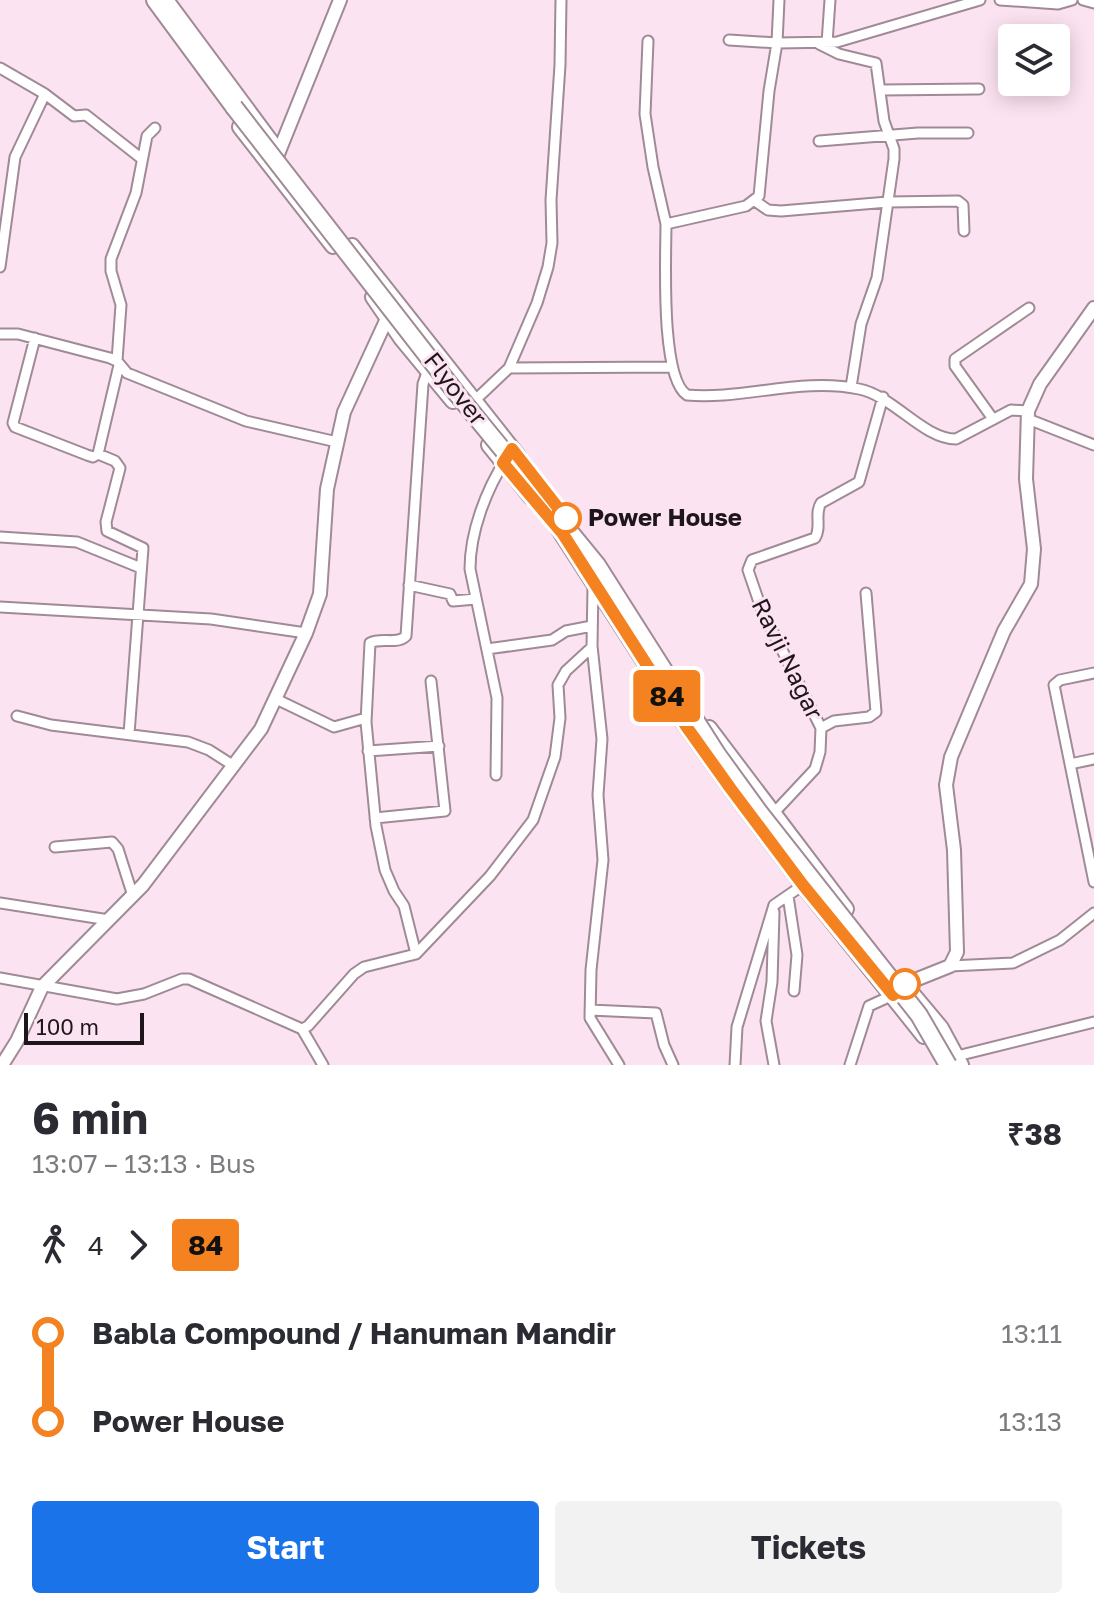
<!DOCTYPE html>
<html lang="en">
<head>
<meta charset="utf-8">
<style>
  body { margin:0; font-family:"Golos Text",sans-serif; background:#f2f2f3; color:#2b2b33; height:100vh; display:flex; flex-direction:column; font-size:30px; white-space:nowrap }
  * { box-sizing:border-box; margin:0 }
  p { font-size:26px; color:#7c7c81 }
  .icon { flex:none; width:44px; height:44px; fill:none; stroke:currentColor; stroke-width:2; stroke-linecap:round; stroke-linejoin:round }
  .map { position:relative; height:1065px; overflow:hidden }
  .drawer { display:flex; flex-direction:column; background:#fff; flex:1 }
  .drawer>* { flex:none }
  .badge { padding:0 16px; border-radius:6px; font-size:28px; line-height:52px }
  .buttons { position:absolute; left:998px; top:24px; display:grid; gap:16px }
  .buttons a { display:grid; place-items:center; width:72px; height:72px; border-radius:8px; background:#fff; box-shadow:0 4px 20px #0003; font-size:40px }
  .scale { position:absolute; left:24px; bottom:20px; width:120px; box-sizing:border-box; padding-left:8px; border:4px solid #1f161b; border-top:0; font-size:22px; line-height:28px; white-space:nowrap; color:#1f161b; -webkit-text-stroke:6px #fce3f1; paint-order:stroke }
  .map>.badge { position:absolute; translate:-50% -50%; box-shadow:0 0 0 4px #fff }
  .legs { display:flex; align-items:center; gap:12px; height:88px; padding:0 32px; font-size:26px }
  .legs p { margin-inline-start:auto }
  .summary { display:flex; align-items:center; justify-content:space-between; height:136px; padding:0 32px }
  h1 { font-size:44px; font-weight:700; line-height:60px }
  .cta { display:flex; gap:16px; margin-top:auto; padding:16px 32px }
  .cta a { flex:1; height:92px; border-radius:8px; background:#1a73e8; color:#fff; font-size:32px; font-weight:700; line-height:92px; text-align:center }
  .cta a+a { background:#f2f2f3; color:#2b2b33 }
  ul { padding:0 32px; list-style:none }
  li { display:flex; align-items:center; gap:28px; height:88px; font-size:30px }
  li i { display:grid; place-items:center; width:12px; height:100%; margin:0 10px; background:currentColor }
  li i::after { content:''; width:20px; height:20px; margin:-10px; border:6px solid; border-radius:50%; background:#fff }
  li p { margin-inline-start:auto }
  li:first-child i { background:linear-gradient(#0000 50%,currentColor 0) }
  li:last-child i { background:linear-gradient(currentColor 50%,#0000 0) }
  .map>svg:first-child { display:block }
</style>
</head>
<body>
<div class="map">
<svg width="1094" height="1065" viewBox="0 0 1094 1065">
  <rect width="100%" height="100%" fill="#fce3f1"/>
  <g fill="none" stroke-linecap="round" stroke-linejoin="round">
    <!-- street casing -->
    <g stroke="#a08a96" stroke-width="13">
      <path id="street" d="M980,0L837,42L777,43L769,91L759,196L746,206L666,224C666,256 660,378 687,395C742,400 802,377 859,389C894,396 923,439 956,439L1011,410L1028,411
        M1000,0L1058,4L1072,0
        M1083,0L1094,3
        M729,40L777,43L779,0
        M648,41L645,114L653,167L666,224
        M827,43L830,0
        M819,44L839,54L876,63L884,121L894,149V159L877,278L861,324L851,387
        M0,68L45,94L74,116L86,115L142,159
        M881,90L979,89
        M819,141L918,133H968
        M755,201L768,210L781,211L888,202L958,201L963,205L964,231
        M0,267L15,157L45,94
        M0,334H18L110,358L117,361L127,373L246,421L337,442
        M35,338L13,423L15,427L87,455L93,457L98,454L119,365
        M117,361L121,305L111,271V259L136,193L147,136L155,128
        M509,368L537,303L548,267L552,243L551,200L560,65L561,0
        M470,405L509,368L672,367
        M993,419L955,366V359L1029,308
        M1028,419L1094,445
        M98,454L115,461L120,468L106,522L107,531L143,548L129,734
        M0,537L77,542L141,568
        M409,585L450,594L453,601L476,599
        M593,586L592,646L602,739L598,795L603,860L591,970L590,1018L619,1065
        M0,607L211,619L306,633
        M487,649L552,640L566,631L592,626
        M1094,673L1060,680L1054,685L1094,882
        M276,699L334,727L366,718
        M17,716L51,725L188,742L209,750L234,766
        M821,728L834,721L869,717L876,712L866,593
        M368,751L439,746
        M1070,764L1094,759
        M496,775L497,698L470,569C470,532 486,490 506,459
        M771,816L815,769L820,752L821,728L761,608L748,570L752,560L815,538C822,527 814,514 821,503L859,482L883,397
        M375,818L445,811L431,681
        M55,847L112,842L118,849L133,896
        M788,896L797,955L794,991
        M0,903L109,920
        M774,912L772,982L766,1021L774,1065
        M416,954L404,906L394,891L385,870L376,826L366,722L370,643C381,637 397,645 406,636L423,384L429,367
        M950,966L1013,963L1060,940L1094,913
        M0,978L117,999L144,994L182,979H189L302,1029L323,1065
        M590,1010L656,1013L664,1045L673,1065
        M302,1029L308,1026L354,974L364,967L416,954L490,876L533,820L555,757L560,718L558,685L566,671L592,647
        M957,1056L1094,1022
        M735,1065L737,1027L774,905L806,883
        M850,1065L869,1006L893,995"/>
    </g>
    <!-- secondary casing -->
    <g stroke="#a08a96" stroke-width="16">
      <path id="secondary" d="M276,159L340,0
        M899,990L905,984L950,966L957,952L954,850L946,785L951,757L1004,631L1031,584L1034,549L1026,479L1028,411L1040,384L1094,308
        M2,1065L17,1041L42,987L143,885L261,729L306,633L320,594L327,489L344,412L390,312"/>
    </g>
    <!-- primary casing -->
    <g stroke="#a08a96" stroke-width="18">
      <path id="primary" d="M166,0L278,151
        M240,127L333,246
        M352,246L518,456
        M373,297L401,338L453,401
        M489,445L531,497
        M558,528L686,726L731,789L803,885L924,1036
        M709,728L846,909
        M900,979L941,1028L961,1065"/>
    </g>
    <!-- highway casing -->
    <g stroke="#a08a96" stroke-width="20">
      <path id="highway" d="M155,0L234,107"/>
    </g>
    <!-- street -->
    <use href="#street" stroke="#fff" stroke-width="9"/>
    <!-- secondary -->
    <use href="#secondary" stroke="#fff" stroke-width="12"/>
    <!-- primary -->
    <use href="#primary" stroke="#fff" stroke-width="14"/>
    <!-- highway -->
    <use href="#highway" stroke="#fff" stroke-width="16"/>
    <!-- highway-bridge casing -->
    <g stroke="#a08a96" stroke-width="20" stroke-linecap="butt">
      <path id="highway-bridge" d="M234,107L457,394L597,565L717,754L759,812L919,1015L948,1065"/>
    </g>
    <!-- highway-bridge -->
    <use href="#highway-bridge" stroke="#fff" stroke-width="16"/>
  </g>
  <g fill="none" stroke-linecap="round" stroke-linejoin="round">
    <!-- line-1 casing -->
    <g stroke="#fff" stroke-width="18">
      <path id="line-1" d="M566,518L512,449L503,463L563,534L686,726L731,789L803,885L893,995L905,984"/>
    </g>
    <!-- line-1 -->
    <use href="#line-1" stroke="#f58220" stroke-width="12"/>
  </g>
  <!-- markers -->
  <g fill="#fff" stroke="#f58220" stroke-width="4">
    <circle cx="566" cy="518" r="14"/>
    <circle cx="905" cy="984" r="14"/>
  </g>
  <g text-anchor="middle" stroke-width="6" stroke-linejoin="round" paint-order="stroke">
    <!-- street labels -->
    <g font-size="24" fill="#1f161b" stroke="#fce3f1">
      <text transform="translate(455 389) rotate(52)" y="8">Flyover</text>
      <text transform="translate(787 659) rotate(64)" y="8">Ravji Nagar</text>
    </g>
    <!-- stop labels -->
    <g font-size="24" font-weight="bold" fill="#1f161b" stroke="#fce3f1" text-anchor="start">
      <text x="588" y="526">Power House</text>
    </g>
  </g>
</svg>
<div class="buttons">
<a><svg class="icon" aria-label="layers" viewBox="0 0 24 24"><path d="M12 4l9 5-9 5-9-5zM3 14l9 5 9-5"/></svg></a>
</div>
<div class="scale">100 m</div>
<b class="badge" style="left:667px;top:696px;background:#f58220;color:#111">84</b>
</div>
<section class="drawer">
<div class="summary"><div><h1>6 min</h1><p>13:07 – 13:13 · Bus</p></div><b>₹38</b></div>
<div class="legs"><svg class="icon" aria-label="walk" viewBox="0 0 24 24"><circle cx="13" cy="4" r="2"/><path d="M13 8l-2 6 4 7M11 14l-3 7M7 12l3-4h3l4 4"/></svg>4<svg class="icon" aria-label="forward" viewBox="0 0 24 24"><path d="M9 5l7 7-7 7"/></svg><b class="badge" style="background:#f58220;color:#111">84</b></div>
<ul>
<li><i style="color:#f58220"></i><b>Babla Compound / Hanuman Mandir</b><p>13:11</p></li>
<li><i style="color:#f58220"></i><b>Power House</b><p>13:13</p></li>
</ul>
<div class="cta"><a>Start</a><a>Tickets</a></div>
</section>
</body>
</html>
